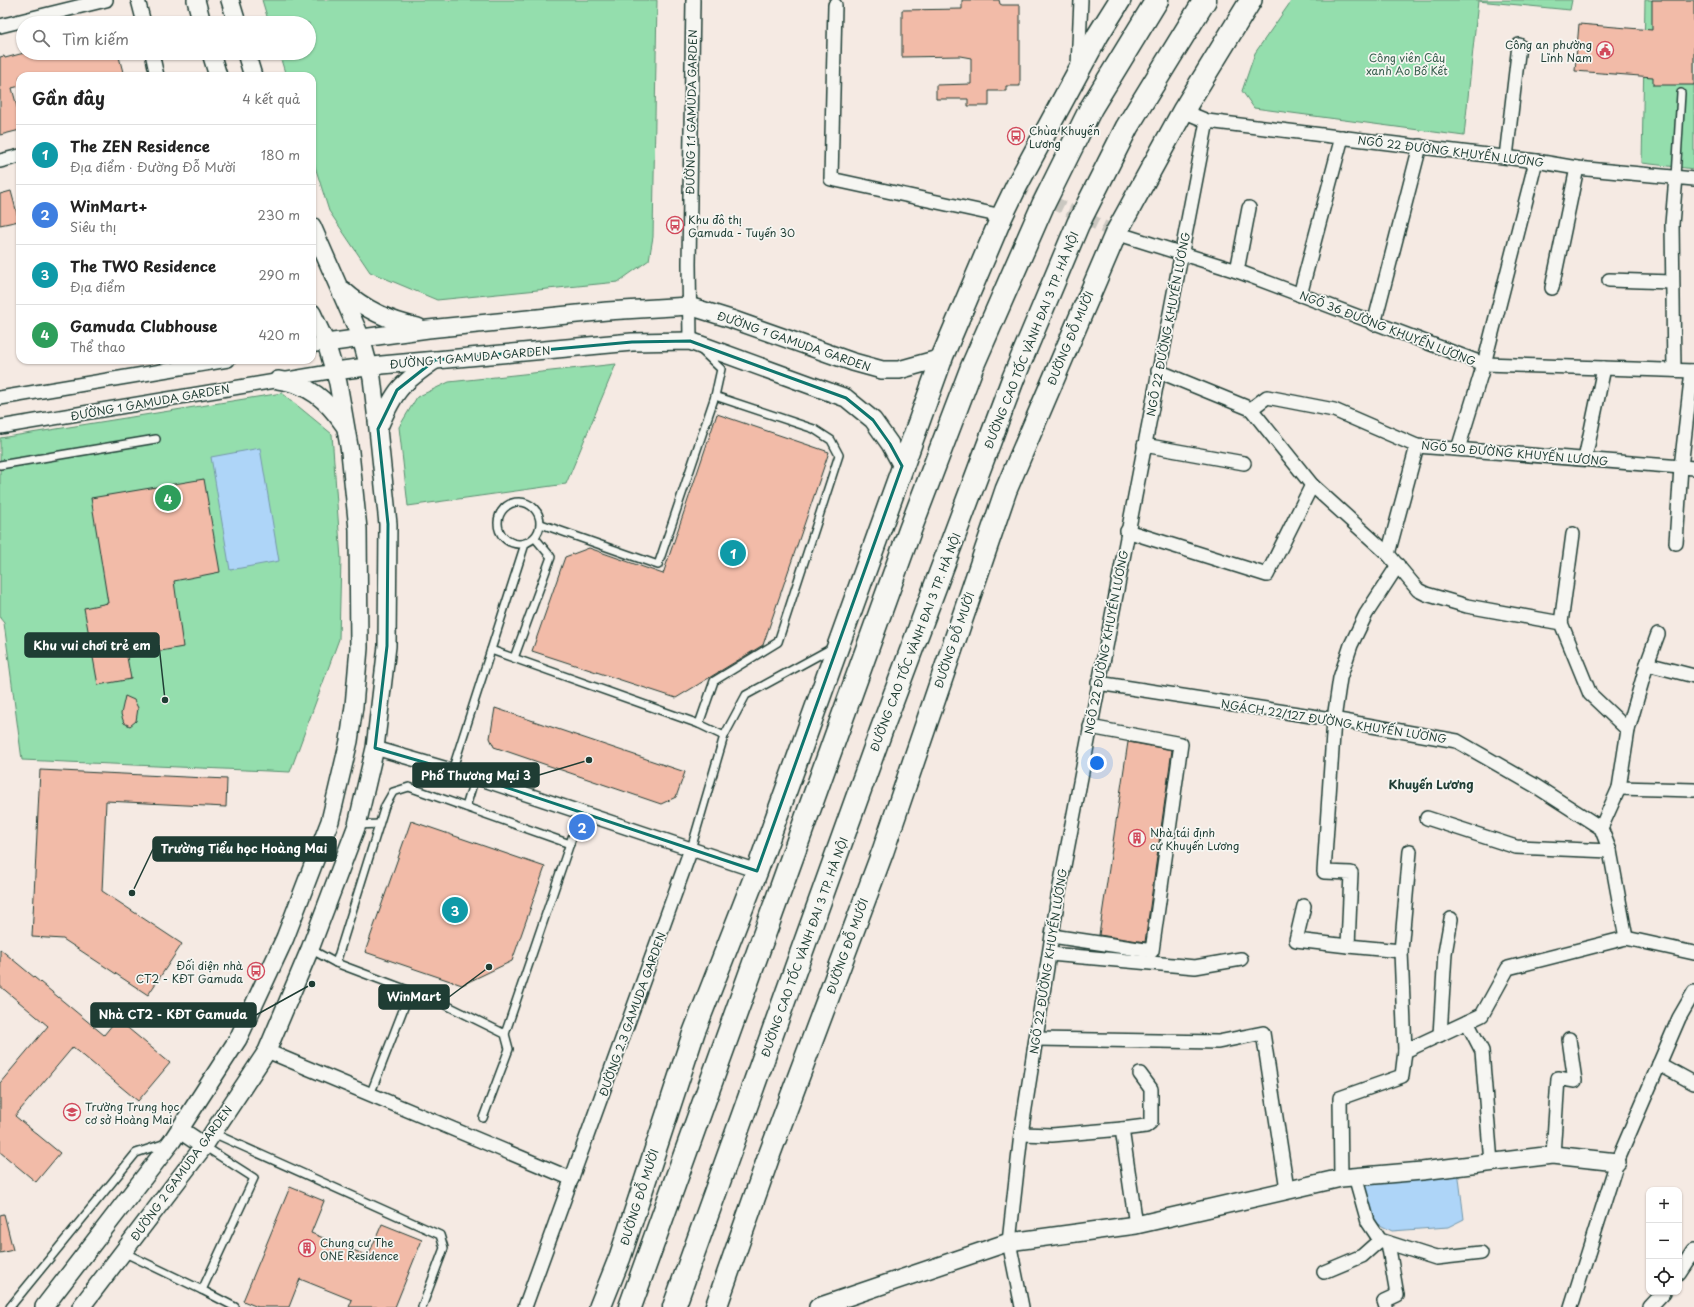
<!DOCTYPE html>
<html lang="vi">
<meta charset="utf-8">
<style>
body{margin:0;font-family:"Playpen Sans",sans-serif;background:#f6f6f6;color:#222}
.controls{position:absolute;right:12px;bottom:12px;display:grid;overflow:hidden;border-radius:8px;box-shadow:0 1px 3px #0004}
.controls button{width:36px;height:36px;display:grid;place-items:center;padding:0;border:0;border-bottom:1px solid #e0e0e0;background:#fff;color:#222;font:20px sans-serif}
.you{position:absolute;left:1097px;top:763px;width:14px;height:14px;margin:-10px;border:3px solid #fff;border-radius:50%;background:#1a73e8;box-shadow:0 0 0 6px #1a73e833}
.badge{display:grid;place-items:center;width:26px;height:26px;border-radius:50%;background:#d93025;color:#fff;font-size:13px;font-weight:700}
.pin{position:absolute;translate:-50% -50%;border:2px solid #fff;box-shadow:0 1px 4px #0006}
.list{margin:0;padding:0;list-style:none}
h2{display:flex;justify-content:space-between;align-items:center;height:52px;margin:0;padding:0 16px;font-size:17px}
h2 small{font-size:13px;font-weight:400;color:#767676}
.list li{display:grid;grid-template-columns:26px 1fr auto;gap:12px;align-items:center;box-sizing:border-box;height:60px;padding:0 16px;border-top:1px solid #e0e0e0}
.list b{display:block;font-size:15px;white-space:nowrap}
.list p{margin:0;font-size:13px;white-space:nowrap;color:#767676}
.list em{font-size:13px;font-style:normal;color:#767676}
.icon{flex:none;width:22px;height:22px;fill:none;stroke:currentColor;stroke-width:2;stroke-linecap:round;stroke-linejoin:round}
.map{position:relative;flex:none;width:1694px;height:1307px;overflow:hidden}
.search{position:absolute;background:#fff;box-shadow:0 1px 3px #0004;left:16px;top:16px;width:300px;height:44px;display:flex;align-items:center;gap:10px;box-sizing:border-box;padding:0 14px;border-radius:22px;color:#767676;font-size:15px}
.panel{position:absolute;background:#fff;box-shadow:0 1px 3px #0004;left:16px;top:72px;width:300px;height:292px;border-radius:12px}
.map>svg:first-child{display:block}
</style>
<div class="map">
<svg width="1694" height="1307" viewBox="0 0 1694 1307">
<rect width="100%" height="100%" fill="#f5eae3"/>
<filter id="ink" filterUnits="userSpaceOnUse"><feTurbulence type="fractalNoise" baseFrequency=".025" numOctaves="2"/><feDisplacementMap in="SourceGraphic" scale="8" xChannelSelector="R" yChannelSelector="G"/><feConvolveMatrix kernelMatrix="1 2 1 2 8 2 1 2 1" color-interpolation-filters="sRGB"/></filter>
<g filter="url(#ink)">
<!-- green -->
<g fill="#94dead" stroke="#5a8e70">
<polygon points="262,0 657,0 653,237 649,260 618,282 437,300 370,272 329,211 312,157 312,76 286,76 279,53 309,53 309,23 269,23"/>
<polygon points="1292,0 1572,0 1570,10 1478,1 1464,136 1254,108 1242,91 1255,53"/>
<polygon points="1645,0 1694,0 1694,169 1642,163"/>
<polygon points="616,364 566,484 408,506 399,427 417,397 449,382"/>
<polygon points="282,393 332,434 341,559 339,639 290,772 22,760 4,623 0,618 0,438"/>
</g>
<!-- water -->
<g fill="#aed5f8" stroke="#7598aa">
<polygon points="260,448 279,561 230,570 211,457"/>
<polygon points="1458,1170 1464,1219 1448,1227 1392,1231 1376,1223 1367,1210 1363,1184"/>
</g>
<!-- building -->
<g fill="#f2bba8" stroke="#1f3d34">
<polygon points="962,0 999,0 1000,4 1002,5 1020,5 1020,86 1006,86 1006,91 989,91 989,106 968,106 968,99 936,99 936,85 971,84 971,58 960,56 902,57 902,10 962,9"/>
<polygon points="1652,0 1694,0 1694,85 1653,85 1653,77 1575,71 1579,24 1652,30"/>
<polygon points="24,53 118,53 124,76 20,76 20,86 12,88 20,118 20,130 0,135 0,57 4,56 5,58"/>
<polygon points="11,191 19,221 0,225 0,194"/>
<polygon points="717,414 829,452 763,645 676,698 532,651 565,557 589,548 663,574"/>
<polygon points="204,479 220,572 174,581 183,647 127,657 131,679 98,685 84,608 108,603 91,498"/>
<polygon points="125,696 134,700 138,708 136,721 130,726 124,723 121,714"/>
<polygon points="495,708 685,772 676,797 661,804 494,747 490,738"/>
<polygon points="1128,742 1172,750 1145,942 1099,935"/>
<polygon points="40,770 227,779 226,807 106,801 102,891 182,944 148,995 63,939 32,937"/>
<polygon points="411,821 545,867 512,961 462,985 365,952"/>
<polygon points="0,949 104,1035 117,1019 170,1063 138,1101 73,1047 15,1116 60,1153 36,1182 0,1152 0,1083 48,1026 0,986"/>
<polygon points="290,1187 324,1201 311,1233 368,1256 382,1224 422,1240 395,1307 349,1307 352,1300 300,1279 289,1307 258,1307 243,1301"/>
<polygon points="4,1214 13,1250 0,1253 0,1215"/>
</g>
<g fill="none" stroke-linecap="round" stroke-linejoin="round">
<!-- minor-tunnel -->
<polyline stroke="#cac7c0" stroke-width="13" stroke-dasharray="13 6" stroke-linecap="butt" points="1017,185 1116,233"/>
<!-- service casing -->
<g stroke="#1f3d34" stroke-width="10">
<g id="service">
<polyline points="1676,177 1681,93"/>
<polyline points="0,465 156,439"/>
<circle cx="519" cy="523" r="21"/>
<polyline points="541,524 658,565 715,396 721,369 701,350"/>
<polyline points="491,650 699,724 714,681 778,642 839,455 831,440 814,429 715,396"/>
<polyline points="514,658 551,557 535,538"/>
<polyline points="724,736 746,695 832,648"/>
<polyline points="452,771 525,544"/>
<polyline points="466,807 475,777"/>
<polyline points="358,825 379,824"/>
<polyline points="691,849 724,736 699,724"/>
<polyline points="310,949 336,963 442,1003 505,1034 509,1049 483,1118"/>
<polyline points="336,963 385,806 393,792 409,787 570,844"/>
<polyline points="505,1034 581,811"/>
<polyline points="370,1095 410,992"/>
<polyline points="213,1133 440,1235 444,1248 422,1307"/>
<polyline points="123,1252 202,1290 254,1178 204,1146"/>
<polyline points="202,1290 235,1307"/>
<polyline points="10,1307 136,1153 166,1143"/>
</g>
</g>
<!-- minor casing -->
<g stroke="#1f3d34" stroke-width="16">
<g id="minor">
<polyline points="138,0 144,23"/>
<polyline points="835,5 831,179 1002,216"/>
<polyline points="0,26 106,0"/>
<polyline points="152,53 157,76"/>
<polyline points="1078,66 1081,0"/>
<polyline points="1183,111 1207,121 1536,161 1577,168 1694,179"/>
<polyline points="1506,157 1519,45"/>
<polyline points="0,161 20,156"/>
<polyline points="1116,233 1237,271 1484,364 1694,371"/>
<polyline points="1237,271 1249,208"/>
<polyline points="1609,280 1672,282"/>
<polyline points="1552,288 1577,168"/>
<polyline points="1300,295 1342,137"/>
<polyline points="1374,324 1420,146"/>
<polyline points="690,341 689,264 693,0"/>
<polyline points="312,346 326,343"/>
<polyline points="1674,370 1672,224 1676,177"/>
<polyline points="1158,371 1251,409 1312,485 1388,554 1418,590 1426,594 1467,606 1561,623 1590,694 1628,730"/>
<polyline points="0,398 228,360"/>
<polyline points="1251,409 1267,397 1334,410 1417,446 1694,468"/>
<polyline points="0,427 335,371"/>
<polyline points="1144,445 1244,463"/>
<polyline points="1458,449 1484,364 1536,161"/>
<polyline points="1585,459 1604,368"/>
<polyline points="1127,531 1267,575 1312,485"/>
<polyline points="1676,543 1681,467 1692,371"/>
<polyline points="1388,554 1417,446"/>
<polyline points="1398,565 1366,614 1351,645 1340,678 1334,719 1324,872 1351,873 1348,946 1401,951"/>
<polyline points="1561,623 1573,534"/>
<polyline points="1658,634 1647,664 1628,730 1619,788 1694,790"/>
<polyline points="1647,664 1694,676"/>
<polyline points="1098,683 1344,721 1457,741 1534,785 1601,828 1610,851 1626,938"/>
<polyline points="375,748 475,777 757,871"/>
<polyline points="1427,818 1516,847 1610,851"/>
<polyline points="1601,828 1619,788"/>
<polyline points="1304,906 1296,940 1348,946"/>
<polyline points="1052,936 1152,951 1181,744 1090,727"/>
<polyline points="1050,954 1195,967 1241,959"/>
<polyline points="1467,1022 1482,1051 1491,1163"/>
<polyline points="1440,1035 1445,953 1451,919"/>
<polyline points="1036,1039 1218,1042 1263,1033 1287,1189"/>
<polyline points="267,1051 572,1179"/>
<polyline points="1405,1051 1482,1015 1508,968 1626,938 1694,953"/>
<polyline points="1659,1064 1694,1083"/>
<polyline points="1021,1134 1052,1135 1122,1129"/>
<polyline points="1553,1155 1558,1078 1575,1081 1569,1039"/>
<polyline points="1355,1176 1368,1222 1380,1240 1436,1258 1481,1253"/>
<polyline points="1341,1178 1340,1098 1402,1076 1405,1051 1401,951 1410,851"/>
<polyline points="1136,1225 1122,1129 1146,1126 1151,1122 1151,1089 1140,1074"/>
<polyline points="1324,1272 1362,1256 1380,1240"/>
<polyline points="1679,1273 1694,1250"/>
<polyline points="525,1307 691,849"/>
<polyline points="1022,1307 1009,1242 1021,1134 1058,897 1207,121"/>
<polyline points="1386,1307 1384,1301 1397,1295 1388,1243"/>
<polyline points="1571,1307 1617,1162 1679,1018 1694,992"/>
<polyline points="1650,1307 1664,1292"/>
</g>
</g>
<!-- tertiary casing -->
<g stroke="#1f3d34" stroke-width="20">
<g id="tertiary">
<polyline points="196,0 202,23"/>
<polyline points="230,0 237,23"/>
<polyline points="211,53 218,76"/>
<polyline points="246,53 253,76"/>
<path d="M 343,290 C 365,310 389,321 418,327"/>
<polyline points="326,343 428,329 607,311 689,306 731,319 853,362 882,370 899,370 942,358"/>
<polyline points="335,371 382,365 632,342 690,341 846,398 873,420 890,444 902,466"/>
<path d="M 278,380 C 309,384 327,400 344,425"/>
<path d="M 379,427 C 395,389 402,383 435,360"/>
<polyline points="180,1130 204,1146"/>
<polyline points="44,1307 172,1141 238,1039 285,938 330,821 349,741 354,706 359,648 358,529 350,452 338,383 326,343 312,313"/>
<polyline points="81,1307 204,1146 267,1051 310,949 357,825 375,748 387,646 388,524 378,429 372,378 361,338 312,226"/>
<polyline points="818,1307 1009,1242 1136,1225 1341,1178 1422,1171 1553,1155 1617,1162"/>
</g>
</g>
<!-- primary casing -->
<g stroke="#1f3d34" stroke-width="24">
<g id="primary">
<polyline points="600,1307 620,1257 694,1032 757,871 943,355 1002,216 1017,185 1098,35 1120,0"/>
<polyline points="716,1307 770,1153 883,851 1006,490 1116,233 1183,111 1251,0"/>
</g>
</g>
<!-- motorway casing -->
<g stroke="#1f3d34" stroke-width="25">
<g id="motorway">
<polyline points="630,1307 910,530 972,367 1043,205 1091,108 1157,0"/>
<polyline points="674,1307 881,731 1013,379 1078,224 1127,127 1205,0"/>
</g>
</g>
<!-- service -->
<use href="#service" stroke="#f6f6f2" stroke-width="7"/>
<!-- minor -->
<use href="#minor" stroke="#f6f6f2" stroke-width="13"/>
<!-- tertiary -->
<use href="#tertiary" stroke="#f6f6f2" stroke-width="17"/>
<!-- primary -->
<use href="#primary" stroke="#f6f6f2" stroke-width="21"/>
<!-- motorway -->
<use href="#motorway" stroke="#f6f6f2" stroke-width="22"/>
</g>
</g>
<!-- marked area -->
<path fill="none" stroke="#0f766e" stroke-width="3" stroke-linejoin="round" d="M 690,341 L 846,398 L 873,420 L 890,444 L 902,466 L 757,871 L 475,777 L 375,748 L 387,646 L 388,524 L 378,429 L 397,390 L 435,360 L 632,342 Z"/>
<!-- icons -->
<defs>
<g id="civic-ring" transform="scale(0.9)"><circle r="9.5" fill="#f6f6f2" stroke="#d1495b" stroke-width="1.5"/><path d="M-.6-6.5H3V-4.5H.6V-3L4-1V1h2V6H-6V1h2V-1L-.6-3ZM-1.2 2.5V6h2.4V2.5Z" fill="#d1495b"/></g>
<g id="bus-ring" transform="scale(0.9)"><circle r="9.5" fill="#f6f6f2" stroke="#d1495b" stroke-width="1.5"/><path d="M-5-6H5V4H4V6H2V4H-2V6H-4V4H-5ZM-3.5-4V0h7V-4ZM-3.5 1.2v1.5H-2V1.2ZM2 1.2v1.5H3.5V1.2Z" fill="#d1495b"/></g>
<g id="building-ring" transform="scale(0.9)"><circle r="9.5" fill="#f6f6f2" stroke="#d1495b" stroke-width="1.5"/><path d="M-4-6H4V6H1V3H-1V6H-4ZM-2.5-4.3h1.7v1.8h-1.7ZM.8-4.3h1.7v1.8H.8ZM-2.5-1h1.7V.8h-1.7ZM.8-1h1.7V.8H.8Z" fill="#d1495b"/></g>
<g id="school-ring" transform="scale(0.9)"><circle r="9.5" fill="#f6f6f2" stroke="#d1495b" stroke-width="1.5"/><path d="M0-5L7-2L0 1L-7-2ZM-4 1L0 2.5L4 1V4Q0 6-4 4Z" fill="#d1495b"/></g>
</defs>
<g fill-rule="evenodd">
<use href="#civic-ring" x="1605" y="50"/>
<use href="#bus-ring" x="1016" y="136"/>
<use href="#bus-ring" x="675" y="225"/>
<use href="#building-ring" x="1137" y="838"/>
<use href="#bus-ring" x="256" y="971"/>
<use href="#school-ring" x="72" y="1112"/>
<use href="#building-ring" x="307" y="1248"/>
</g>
<g text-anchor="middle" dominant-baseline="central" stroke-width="3.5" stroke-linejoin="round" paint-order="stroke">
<!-- poi labels -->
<g font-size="11" fill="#1f3d34" stroke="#f6f6f2" text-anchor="start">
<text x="1592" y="44" text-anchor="end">Công an phường<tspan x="1592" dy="13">Lĩnh Nam</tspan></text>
<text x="1029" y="130">Chùa Khuyến<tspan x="1029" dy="13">Lương</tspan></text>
<text x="688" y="219">Khu đô thị<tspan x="688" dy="13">Gamuda - Tuyến 30</tspan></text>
<text x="1150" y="832">Nhà tái định<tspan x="1150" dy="13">cư Khuyến Lương</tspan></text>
<text x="243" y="965" text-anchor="end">Đối diện nhà<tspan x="243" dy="13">CT2 - KĐT Gamuda</tspan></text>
<text x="85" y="1106">Trường Trung học<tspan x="85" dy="13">cơ sở Hoàng Mai</tspan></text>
<text x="320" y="1242">Chung cư The<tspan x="320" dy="13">ONE Residence</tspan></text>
</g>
<!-- park labels -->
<g font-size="11" fill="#365d4c" stroke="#f6f6f2">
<text x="1407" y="57">Công viên Cây<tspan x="1407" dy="13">xanh Ao Bồ Kết</tspan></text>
</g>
<!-- street labels -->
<g font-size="11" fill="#1f3d34" stroke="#f6f6f2">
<text transform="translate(691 112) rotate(-89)">ĐƯỜNG 1.1 GAMUDA GARDEN</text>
<text transform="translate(1451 151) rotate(7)">NGÕ 22 ĐƯỜNG KHUYẾN LƯƠNG</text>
<text transform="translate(1168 324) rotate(-79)">NGÕ 22 ĐƯỜNG KHUYẾN LƯƠNG</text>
<text transform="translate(1388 328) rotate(21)">NGÕ 36 ĐƯỜNG KHUYẾN LƯƠNG</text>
<text transform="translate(1070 338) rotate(-67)">ĐƯỜNG ĐỖ MƯỜI</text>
<text transform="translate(1031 340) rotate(-68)">ĐƯỜNG CAO TỐC VÀNH ĐAI 3 TP. HÀ NỘI</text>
<text transform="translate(794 341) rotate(19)">ĐƯỜNG 1 GAMUDA GARDEN</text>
<text transform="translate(470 357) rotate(-5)">ĐƯỜNG 1 GAMUDA GARDEN</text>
<text transform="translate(150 402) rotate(-10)">ĐƯỜNG 1 GAMUDA GARDEN</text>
<text transform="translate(1515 453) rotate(5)">NGÕ 50 ĐƯỜNG KHUYẾN LƯƠNG</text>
<text transform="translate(954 640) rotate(-71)">ĐƯỜNG ĐỖ MƯỜI</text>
<text transform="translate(915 642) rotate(-69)">ĐƯỜNG CAO TỐC VÀNH ĐAI 3 TP. HÀ NỘI</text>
<text transform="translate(1106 642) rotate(-79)">NGÕ 22 ĐƯỜNG KHUYẾN LƯƠNG</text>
<text transform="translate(1334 721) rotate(9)">NGÁCH 22/127 ĐƯỜNG KHUYẾN LƯƠNG</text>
<text transform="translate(847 946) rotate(-70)">ĐƯỜNG ĐỖ MƯỜI</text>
<text transform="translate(804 947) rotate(-70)">ĐƯỜNG CAO TỐC VÀNH ĐAI 3 TP. HÀ NỘI</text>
<text transform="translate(1048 961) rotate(-81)">NGÕ 22 ĐƯỜNG KHUYẾN LƯƠNG</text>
<text transform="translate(632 1014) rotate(-70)">ĐƯỜNG 2.3 GAMUDA GARDEN</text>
<text transform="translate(181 1173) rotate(-54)">ĐƯỜNG 2 GAMUDA GARDEN</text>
<text transform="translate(639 1197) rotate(-72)">ĐƯỜNG ĐỖ MƯỜI</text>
</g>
<!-- neighbourhood labels -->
<g font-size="12" font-weight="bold" fill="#1f3d34" stroke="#f6f6f2">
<text x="1431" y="784">Khuyến Lương</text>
</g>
</g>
<!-- callouts -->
<path fill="none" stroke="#1f3d34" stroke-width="1.5" d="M165 700L159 645M589 760L539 775M132 893L153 849M489 967L449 997M312 984L256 1015"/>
<g fill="#1f3d34" stroke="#f6f6f2" stroke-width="1.5">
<circle cx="165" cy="700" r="4"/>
<circle cx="589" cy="760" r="4"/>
<circle cx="132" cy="893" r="4"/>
<circle cx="489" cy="967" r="4"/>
<circle cx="312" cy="984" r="4"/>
</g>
<g fill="#1f3d34" stroke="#1f3d34" stroke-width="1.5">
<rect x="25" y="633" width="134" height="24" rx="4"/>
<rect x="413" y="763" width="126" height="24" rx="4"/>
<rect x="153" y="837" width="183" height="24" rx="4"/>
<rect x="379" y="985" width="70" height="24" rx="4"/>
<rect x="91" y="1003" width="165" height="24" rx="4"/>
</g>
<g font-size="12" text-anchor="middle" font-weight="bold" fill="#fff">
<text x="92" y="650">Khu vui chơi trẻ em</text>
<text x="476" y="780">Phố Thương Mại 3</text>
<text x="244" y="853">Trường Tiểu học Hoàng Mai</text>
<text x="414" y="1001">WinMart</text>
<text x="173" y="1019">Nhà CT2 - KĐT Gamuda</text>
</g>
</svg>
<div class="controls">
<button>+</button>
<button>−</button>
<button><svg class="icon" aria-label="locate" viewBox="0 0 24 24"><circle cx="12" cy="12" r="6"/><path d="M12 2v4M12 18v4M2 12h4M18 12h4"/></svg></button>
</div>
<div class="you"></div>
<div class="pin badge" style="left:733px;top:553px;background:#0f9aa8">1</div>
<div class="pin badge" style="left:582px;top:827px;background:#3f7fe0">2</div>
<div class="pin badge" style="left:455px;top:910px;background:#0f9aa8">3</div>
<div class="pin badge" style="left:168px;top:498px;background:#2e9e5b">4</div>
<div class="search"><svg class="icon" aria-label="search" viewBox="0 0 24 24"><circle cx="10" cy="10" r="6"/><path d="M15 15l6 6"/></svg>Tìm kiếm</div>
<section class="panel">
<h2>Gần đây<small>4 kết quả</small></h2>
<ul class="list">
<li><span class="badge" style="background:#0f9aa8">1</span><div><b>The ZEN Residence</b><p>Địa điểm · Đường Đỗ Mười</p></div><em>180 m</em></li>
<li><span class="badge" style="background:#3f7fe0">2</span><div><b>WinMart+</b><p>Siêu thị</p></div><em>230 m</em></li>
<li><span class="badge" style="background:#0f9aa8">3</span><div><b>The TWO Residence</b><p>Địa điểm</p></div><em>290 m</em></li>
<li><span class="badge" style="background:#2e9e5b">4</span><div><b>Gamuda Clubhouse</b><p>Thể thao</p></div><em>420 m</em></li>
</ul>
</section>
</div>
